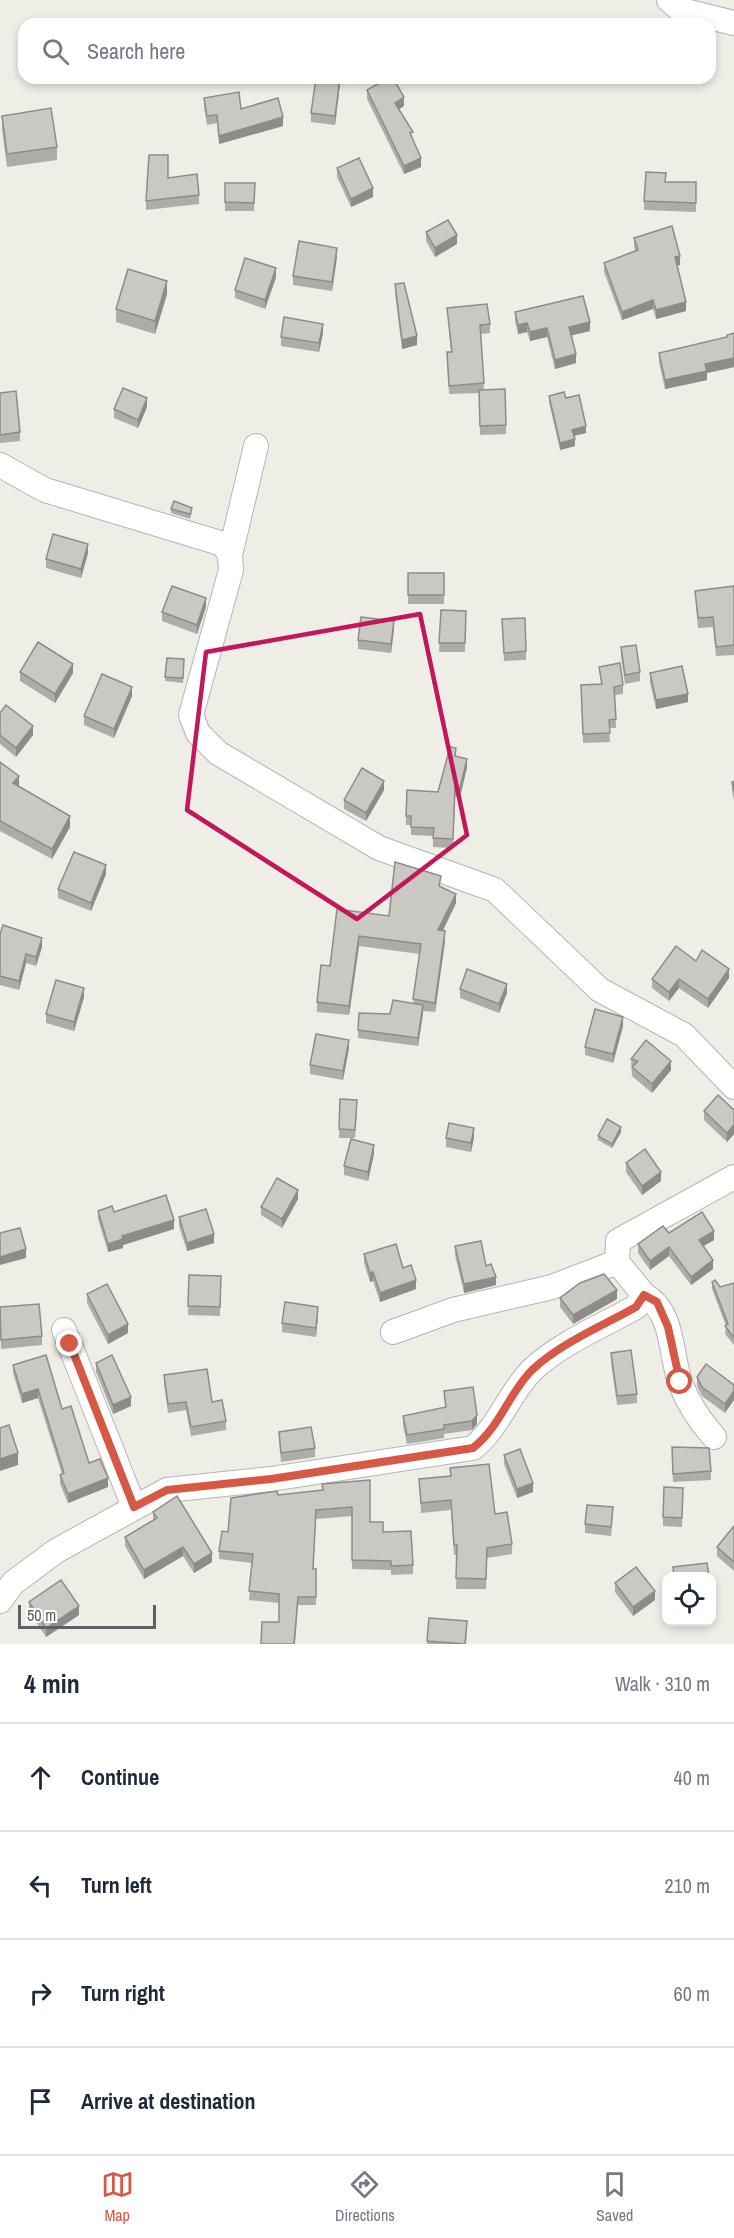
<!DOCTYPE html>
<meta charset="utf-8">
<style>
body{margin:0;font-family:"Archivo Narrow",sans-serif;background:#f2f2f3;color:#1f2937}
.controls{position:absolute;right:18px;bottom:18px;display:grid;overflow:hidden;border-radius:12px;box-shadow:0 3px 9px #0003}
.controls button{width:54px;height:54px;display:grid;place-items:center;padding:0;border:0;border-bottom:2px solid #e0e1e3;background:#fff;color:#1f2937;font:30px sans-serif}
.scale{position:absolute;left:18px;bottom:15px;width:138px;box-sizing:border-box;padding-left:6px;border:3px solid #5e6065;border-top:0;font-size:16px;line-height:21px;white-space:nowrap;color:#5e6065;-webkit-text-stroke:4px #fff;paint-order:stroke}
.stop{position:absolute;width:18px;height:18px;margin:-14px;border:4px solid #d65945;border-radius:50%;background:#fff}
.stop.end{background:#d65945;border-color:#fff;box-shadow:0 2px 6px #0008}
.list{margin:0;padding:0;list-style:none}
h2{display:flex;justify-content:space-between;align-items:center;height:78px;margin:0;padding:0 24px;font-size:26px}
h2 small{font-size:20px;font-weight:400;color:#747a83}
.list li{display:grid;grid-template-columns:39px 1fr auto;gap:18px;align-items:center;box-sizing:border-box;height:108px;padding:0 24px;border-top:2px solid #e0e1e3}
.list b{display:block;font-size:22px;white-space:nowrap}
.list em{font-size:20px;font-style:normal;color:#747a83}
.icon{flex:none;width:33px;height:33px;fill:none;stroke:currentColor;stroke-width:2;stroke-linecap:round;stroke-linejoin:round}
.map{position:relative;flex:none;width:734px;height:1644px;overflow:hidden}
.search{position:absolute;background:#fff;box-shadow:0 3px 9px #0003;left:18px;right:18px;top:18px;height:66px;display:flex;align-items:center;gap:15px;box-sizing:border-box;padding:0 21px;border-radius:18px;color:#747a83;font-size:22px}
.sheet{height:510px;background:#fff}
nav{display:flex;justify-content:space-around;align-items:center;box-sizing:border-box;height:84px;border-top:2px solid #e0e1e3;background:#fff;font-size:16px;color:#747a83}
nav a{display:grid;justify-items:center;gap:3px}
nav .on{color:#d65945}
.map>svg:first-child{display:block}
</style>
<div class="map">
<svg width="734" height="1644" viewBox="0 0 734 1644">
<rect width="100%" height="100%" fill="#eeede6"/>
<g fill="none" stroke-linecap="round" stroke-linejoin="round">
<!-- minor casing -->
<g stroke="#b3b5b9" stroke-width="26">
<g id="minor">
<polyline points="669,0 681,10 734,23"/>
<polyline points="0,465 45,490 223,544 230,555 231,570 191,715 198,733 218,753 379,848 495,890 600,990 684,1035 734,1087"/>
<polyline points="230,555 256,446"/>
<path d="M 644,1295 C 674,1312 670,1352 680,1382 C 688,1404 699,1420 714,1437"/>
<polyline points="64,1330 134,1507"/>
<polyline points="393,1332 453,1310 552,1287 617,1262"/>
<path d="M 0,1601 L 13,1583 L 56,1551 L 167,1490 L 271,1479 L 473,1448 C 499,1427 509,1393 532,1370 C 561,1343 602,1326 636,1307 L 644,1295 L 617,1262 L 618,1241 L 734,1177"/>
</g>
</g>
<!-- minor -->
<use href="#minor" stroke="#fff" stroke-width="24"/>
</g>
<!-- wall -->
<g fill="#aeaca8">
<polygon points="340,84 335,125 311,122 311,113"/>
<polygon points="367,90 404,106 399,109 413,139 421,167 404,174 367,99"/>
<polygon points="204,98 283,126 219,144 217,123 207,125 204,107"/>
<polygon points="2,116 57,147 57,160 7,167 2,129"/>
<polygon points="337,168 373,197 351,207 337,177"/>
<polygon points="168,178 199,195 199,204 146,210 146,201"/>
<polygon points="696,182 696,212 644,210 644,201"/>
<polygon points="225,183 255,183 254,211 225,211"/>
<polygon points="426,232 457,244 435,257 426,241"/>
<polygon points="634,238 680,265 677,266 686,311 656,319 653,309 622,320 604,272 604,263 635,251 634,246"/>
<polygon points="337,257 332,291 293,285 293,276"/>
<polygon points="276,277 265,309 235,298 235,290"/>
<polygon points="395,284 417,345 402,349 395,293"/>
<polygon points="167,294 155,334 116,322 116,309"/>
<polygon points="447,308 490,324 490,333 481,334 484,390 506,425 506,434 480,435 479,393 449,394 447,352 451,352"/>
<polygon points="515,312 590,331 572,335 576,363 555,369 547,337 530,341 527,332 518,334 515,321"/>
<polygon points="323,333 319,352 281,346 281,337"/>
<polygon points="734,333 734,367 707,373 707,380 665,389 659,362 659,353 727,337 727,335"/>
<polygon points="0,393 20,432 20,441 0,443"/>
<polygon points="549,396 566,398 586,433 574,436 575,446 560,450 549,402"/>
<polygon points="147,407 138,428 114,418 114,409"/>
<polygon points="171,509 192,512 190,519 171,513"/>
<polygon points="88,553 81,578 46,568 46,559"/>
<rect x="408" y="573" width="36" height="31"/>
<polygon points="734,586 734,655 716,656 713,627 698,628 695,591"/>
<polygon points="206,607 197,634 162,621 162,612"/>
<polygon points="441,610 466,611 465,652 439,652"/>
<polygon points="502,619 526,651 526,660 504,661"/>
<polygon points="394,629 391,653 358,649 358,640"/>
<polygon points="621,647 640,672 640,681 625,684 621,656"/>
<polygon points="167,658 184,659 183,683 165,681"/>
<polygon points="599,667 623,685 623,694 615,695 616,728 609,728 610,742 583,743 581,685 601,684"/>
<polygon points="20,672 73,673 55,703 20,681"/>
<polygon points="650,673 688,702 656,709 650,682"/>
<polygon points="132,696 114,738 84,725 84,716"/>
<polygon points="0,713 33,735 16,757 0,744"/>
<polygon points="455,756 467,767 460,797 455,796 453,848 433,847 433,836 411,835 411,825 406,825 406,816 438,792"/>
<polygon points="0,762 19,786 70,827 52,859 0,831"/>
<polygon points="734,781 734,800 732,791 732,782"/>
<polygon points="384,790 366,821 344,809 344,800"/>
<polygon points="106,874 91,911 58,898 58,889"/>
<polygon points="441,886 456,903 443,931 445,941 435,1012 423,1011 418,1046 358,1038 358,1030 413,1004 420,954 359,946 349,1015 317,1012 317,1002 330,966 337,909 389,916"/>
<polygon points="0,934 42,947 36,966 26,963 19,990 0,985"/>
<polygon points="696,961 729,978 708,1008 679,988 669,1001 652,988 652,979"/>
<polygon points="460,989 507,993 499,1013 460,998"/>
<polygon points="84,997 74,1031 46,1023 46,1014"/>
<polygon points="623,1026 613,1063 585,1055 585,1047"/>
<polygon points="349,1048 343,1080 310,1074 310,1065"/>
<polygon points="631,1059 671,1070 652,1093 632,1076"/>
<polygon points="340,1099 357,1109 355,1138 339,1138"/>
<polygon points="734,1110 734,1134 727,1142 704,1120 704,1111"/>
<polygon points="621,1132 612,1148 598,1140 598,1136"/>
<polygon points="474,1137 471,1152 446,1147 446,1138"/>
<polygon points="374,1154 368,1181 344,1175 344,1166"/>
<polygon points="626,1163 661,1181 642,1195 626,1172"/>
<polygon points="298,1199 282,1228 261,1215 261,1207"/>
<polygon points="98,1211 114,1212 174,1229 123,1245 123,1248 108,1252 98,1219"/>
<polygon points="179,1217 214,1243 187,1251 179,1226"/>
<polygon points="669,1233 714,1240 703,1246 713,1269 691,1285 669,1256 650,1270 638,1253 638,1244"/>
<polygon points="455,1246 486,1266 496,1285 464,1293 455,1255"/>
<polygon points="364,1254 403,1268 416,1289 380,1302 373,1281 370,1282 364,1263"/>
<polygon points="189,1275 221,1276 220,1316 188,1315"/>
<polygon points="712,1282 720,1287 734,1283 734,1345 725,1334 726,1326 712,1289"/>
<polygon points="87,1294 128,1333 108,1344 87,1303"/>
<polygon points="560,1298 617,1299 573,1324 560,1307"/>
<polygon points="0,1307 42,1336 42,1345 1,1349"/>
<polygon points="318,1315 316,1337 282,1332 282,1323"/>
<polygon points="611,1353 637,1394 637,1403 617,1405 611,1362"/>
<polygon points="96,1363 131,1406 113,1414 96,1372"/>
<polygon points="13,1365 62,1409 89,1463 108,1487 68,1503 60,1484 60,1475 62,1474 38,1398 22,1403 13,1373"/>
<polygon points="164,1375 212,1402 226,1421 226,1430 191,1436 186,1410 168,1413 164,1384"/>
<polygon points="697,1377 734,1385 725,1413 702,1396 697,1386"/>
<polygon points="444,1391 477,1424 472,1430 444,1434 444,1438 407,1444 403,1425 403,1416 445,1408"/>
<polygon points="279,1432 315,1448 315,1457 281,1462 279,1441"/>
<polygon points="672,1447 711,1471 711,1480 673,1482"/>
<polygon points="504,1455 533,1492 517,1498 504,1464"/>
<polygon points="450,1468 495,1514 512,1544 512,1554 487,1558 486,1589 456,1589 457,1555 454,1555 451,1510 421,1513 419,1479 450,1476"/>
<polygon points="322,1484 383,1532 413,1565 413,1574 391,1575 391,1570 352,1569 352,1516 316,1519 313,1569 316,1569 316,1605 298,1605 295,1644 261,1644 279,1622 279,1603 249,1600 252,1563 219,1559 219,1551 228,1532 278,1495 322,1490"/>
<polygon points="683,1488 682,1527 663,1526 663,1517"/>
<polygon points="153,1512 212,1562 194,1573 183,1556 144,1579 125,1546 125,1537 153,1521"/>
<polygon points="613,1516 611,1536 585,1533 585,1524"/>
<polygon points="734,1526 734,1571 717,1556 717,1547"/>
<polygon points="615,1583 655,1600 633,1616 615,1592"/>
<polygon points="29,1602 79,1615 46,1637 29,1611"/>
<polygon points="429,1618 467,1630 466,1644 427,1644"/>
</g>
<!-- shaded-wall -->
<g fill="#8d8c88">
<polygon points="340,78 340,84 335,125 335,116"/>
<polygon points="404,97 404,106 395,112 395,103"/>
<polygon points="283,117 283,126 219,144 219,136"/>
<polygon points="421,158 421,167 404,174 404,166"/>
<polygon points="373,188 373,197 351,207 351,199"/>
<polygon points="457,235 457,244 435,257 435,248"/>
<polygon points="337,248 337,257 332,291 332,282"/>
<polygon points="680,256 680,265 675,266 675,257"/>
<polygon points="276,268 276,277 265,309 265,300"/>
<polygon points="167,281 167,294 155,334 155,321"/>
<polygon points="653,300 653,309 622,320 622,312"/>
<polygon points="686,302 686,311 656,319 656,310"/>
<polygon points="590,322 590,331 569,336 569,327"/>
<polygon points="527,323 527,332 518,334 518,325"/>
<polygon points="323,324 323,333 319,352 319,343"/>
<polygon points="547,328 547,337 530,341 530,332"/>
<polygon points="417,336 417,345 402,349 402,340"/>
<polygon points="576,354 576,363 555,369 555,360"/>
<polygon points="734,358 734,367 707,373 707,380 665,389 665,380 705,364"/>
<polygon points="147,398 147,407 138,428 138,420"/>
<polygon points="586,426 586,433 572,436 572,430"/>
<polygon points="575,439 575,446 560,450 560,443"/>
<polygon points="88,544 88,553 81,578 81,569"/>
<polygon points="206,598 206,607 197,634 197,625"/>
<polygon points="394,621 394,629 391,653 391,644"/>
<polygon points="73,664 73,673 55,703 55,694"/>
<polygon points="132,687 132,696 114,738 114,729"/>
<polygon points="688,694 688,702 656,709 656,700"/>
<polygon points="33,726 33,735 16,757 16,748"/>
<polygon points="467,759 467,767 460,797 460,788"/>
<polygon points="19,776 19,787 13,783"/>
<polygon points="384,781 384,790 366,821 366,813"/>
<polygon points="70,816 70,827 52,859 52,849"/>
<polygon points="106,865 106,874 91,911 91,903"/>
<polygon points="456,894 456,903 438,940 438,930"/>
<polygon points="445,931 445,941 435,1012 435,1003"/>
<polygon points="359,936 359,946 349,1015 349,1006"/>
<polygon points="42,938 42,947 36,966 36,957"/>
<polygon points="26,954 26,963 19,990 19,981"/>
<polygon points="729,969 729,978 708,1008 708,999"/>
<polygon points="679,979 679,988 669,1001 669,992"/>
<polygon points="507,984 507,993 499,1013 499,1004"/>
<polygon points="84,988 84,997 74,1031 74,1022"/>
<polygon points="423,1005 423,1014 418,1046 418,1038"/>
<polygon points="623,1017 623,1026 613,1063 613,1054"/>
<polygon points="349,1040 349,1048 343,1080 343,1071"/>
<polygon points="671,1061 671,1070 652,1093 652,1084"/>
<polygon points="734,1125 734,1134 727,1142 727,1133"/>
<polygon points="621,1127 621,1132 612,1148 612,1144"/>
<polygon points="474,1128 474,1137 471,1152 471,1143"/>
<polygon points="374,1145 374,1154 368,1181 368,1172"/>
<polygon points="661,1172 661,1181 642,1195 642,1186"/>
<polygon points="298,1190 298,1199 282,1228 282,1219"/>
<polygon points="174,1220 174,1229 123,1245 123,1248 108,1252 108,1244 122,1236"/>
<polygon points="714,1231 714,1240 699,1249 699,1240"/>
<polygon points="214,1234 214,1243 187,1251 187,1243"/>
<polygon points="669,1247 669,1256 650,1270 650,1261"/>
<polygon points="26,1249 26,1258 0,1265 0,1257"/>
<polygon points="713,1260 713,1269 691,1285 691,1277"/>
<polygon points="373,1272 373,1281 370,1282 370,1273"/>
<polygon points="496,1277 496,1285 464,1293 464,1284"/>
<polygon points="416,1280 416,1289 380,1302 380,1293"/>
<polygon points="617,1290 617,1299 573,1324 573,1315"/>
<polygon points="318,1307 318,1315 316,1337 316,1328"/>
<polygon points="128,1324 128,1333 108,1344 108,1335"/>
<polygon points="38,1389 38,1398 22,1403 22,1394"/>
<polygon points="734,1391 734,1400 725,1413 725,1404"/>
<polygon points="131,1397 131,1406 113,1414 113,1405"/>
<polygon points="477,1415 477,1424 472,1430 472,1421"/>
<polygon points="18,1453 18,1465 0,1471 0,1459"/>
<polygon points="108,1478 108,1487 68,1503 68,1494"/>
<polygon points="533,1483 533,1492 517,1498 517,1489"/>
<polygon points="183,1547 183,1556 144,1579 144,1570"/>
<polygon points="212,1553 212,1562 194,1573 194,1564"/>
<polygon points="655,1591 655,1600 633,1616 633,1607"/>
<polygon points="79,1606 79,1615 46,1637 46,1628"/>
</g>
<!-- building -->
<g fill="#cac8c3" stroke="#8d8c88" stroke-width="1.5">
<polygon points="316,78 340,78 335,116 311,113"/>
<polygon points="388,78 393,78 404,97 395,103 413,132 410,133 421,158 404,166 367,90"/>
<polygon points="239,92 241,109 278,98 283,117 219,136 217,115 207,116 204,98"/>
<polygon points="51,108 57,147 7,154 2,116"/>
<polygon points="149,155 168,155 168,178 197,174 199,195 146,201"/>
<polygon points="359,158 373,188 351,199 337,168"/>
<polygon points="646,172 666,173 665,182 696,182 696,203 644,201"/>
<polygon points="225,183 255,183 254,203 225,202"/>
<polygon points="448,220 457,235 435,248 426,232"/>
<polygon points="672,226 680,256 675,257 686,302 656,310 653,300 622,312 604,263 638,250 634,238"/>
<polygon points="299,241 337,248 332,282 293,276"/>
<polygon points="245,258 276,268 265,300 235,290"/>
<polygon points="128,269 167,281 155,321 116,309"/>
<polygon points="404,283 417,336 402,340 395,284"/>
<polygon points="583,296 590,322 569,327 576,354 555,360 547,328 530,332 527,323 518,325 515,312"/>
<polygon points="487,304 490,324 480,325 484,383 449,386 447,352 452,352 447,308"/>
<polygon points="284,317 323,324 319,343 281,337"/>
<polygon points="734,333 734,358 705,364 707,371 665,380 659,353 727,337 727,335"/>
<polygon points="123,388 147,398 138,420 114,409"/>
<polygon points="505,389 506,425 480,426 479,390"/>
<polygon points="16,391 20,432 0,435 0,393"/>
<polygon points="564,392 566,398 579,395 586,426 572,430 575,439 560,443 549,396"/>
<polygon points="174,501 192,508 190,514 171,509"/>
<polygon points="53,534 88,544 81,569 46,559"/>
<rect x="408" y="573" width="36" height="22"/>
<polygon points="172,586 206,598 197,625 162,612"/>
<polygon points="734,586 734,645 716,647 713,617 698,618 695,591"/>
<polygon points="441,610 466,611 465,643 439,643"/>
<polygon points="361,617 394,621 391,644 358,640"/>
<polygon points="525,618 526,651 504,653 502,619"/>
<polygon points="38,642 73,664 55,694 20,672"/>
<polygon points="636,645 640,672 625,675 621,647"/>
<polygon points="167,658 184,659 183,678 165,677"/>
<polygon points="620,663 623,685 614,687 616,719 609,720 610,733 583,734 581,685 602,684 599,667"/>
<polygon points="682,666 688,694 656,700 650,673"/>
<polygon points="102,674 132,687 114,729 84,716"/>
<polygon points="6,705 33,726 16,748 0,735 0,713"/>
<polygon points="450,747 456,748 455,756 467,759 460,788 455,787 453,839 433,838 434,828 411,827 411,816 406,816 407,790 438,792"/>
<polygon points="0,762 19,776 13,783 70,816 52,849 0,821"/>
<polygon points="362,768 384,781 366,813 344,800"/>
<polygon points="734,781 734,791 732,782"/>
<polygon points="74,852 106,865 91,903 58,889"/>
<polygon points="395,862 441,876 439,886 456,894 438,930 445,931 435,1003 413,999 421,944 359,936 349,1006 317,1002 321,965 330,966 337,909 389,916"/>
<polygon points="3,925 42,938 36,957 26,954 19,981 0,976 0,934"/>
<polygon points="676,946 696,961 702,950 729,969 708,999 679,979 669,992 652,979"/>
<polygon points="467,969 507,984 499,1004 460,989"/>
<polygon points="56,980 84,988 74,1022 46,1014"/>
<polygon points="393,1000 423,1005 418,1038 358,1030 359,1013 390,1014"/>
<polygon points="595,1009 623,1017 613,1054 585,1047"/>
<polygon points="316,1034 349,1040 343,1071 310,1065"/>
<polygon points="646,1040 671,1061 652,1084 632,1067 638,1061 631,1059"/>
<polygon points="718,1095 734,1110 734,1125 727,1133 704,1111"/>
<polygon points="340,1099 357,1100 355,1130 339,1129"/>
<polygon points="607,1119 621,1127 612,1144 598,1136"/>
<polygon points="449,1123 474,1128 471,1143 446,1138"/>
<polygon points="351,1139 374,1145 368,1172 344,1166"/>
<polygon points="645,1149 661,1172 642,1186 626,1163"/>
<polygon points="277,1178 298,1190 282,1219 261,1207"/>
<polygon points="166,1195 174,1220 122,1236 123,1239 108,1244 98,1211 112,1206 114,1212"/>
<polygon points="206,1209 214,1234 187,1243 179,1217"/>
<polygon points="702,1212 714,1231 699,1240 713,1260 691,1277 669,1247 650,1261 638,1244 663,1226 669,1233"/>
<polygon points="20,1228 26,1249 0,1257 0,1233"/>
<polygon points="481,1241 486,1266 491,1264 496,1277 464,1284 455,1246"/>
<polygon points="396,1244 403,1268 411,1265 416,1280 380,1293 373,1272 370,1273 364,1254"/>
<polygon points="604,1274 617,1290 573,1315 560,1298 580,1283"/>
<polygon points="189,1275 221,1276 220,1307 188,1306"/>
<polygon points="715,1280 720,1287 734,1283 734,1338 725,1326 728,1324 712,1282"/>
<polygon points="107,1284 128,1324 108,1335 87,1294"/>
<polygon points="285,1302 318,1307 316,1328 282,1323"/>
<polygon points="39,1304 42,1336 1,1340 0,1307"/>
<polygon points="631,1350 637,1394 617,1396 611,1353"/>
<polygon points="46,1355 62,1409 71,1406 89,1463 100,1459 108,1478 68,1494 60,1475 64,1473 38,1389 22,1394 13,1365"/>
<polygon points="112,1355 131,1397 113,1405 96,1363"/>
<polygon points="706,1364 734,1385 734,1391 725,1404 702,1387 697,1377"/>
<polygon points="207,1369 212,1402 222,1400 226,1421 191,1427 186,1402 168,1404 164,1375"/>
<polygon points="473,1387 477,1415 472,1421 444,1425 444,1429 407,1435 403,1416 446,1407 444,1391"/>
<polygon points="9,1425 18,1453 0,1459 0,1428"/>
<polygon points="311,1427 315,1448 281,1453 279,1432"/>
<polygon points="672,1447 709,1448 711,1471 673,1474"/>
<polygon points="520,1449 533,1483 517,1489 504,1455"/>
<polygon points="489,1464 495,1514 507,1512 512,1544 487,1548 486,1579 456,1578 457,1545 454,1545 451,1500 421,1503 419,1479 451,1476 450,1468"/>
<polygon points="370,1480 370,1522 383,1522 383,1532 411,1531 413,1565 391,1566 391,1561 352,1560 352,1507 316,1510 313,1569 316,1569 316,1597 298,1597 294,1644 261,1644 262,1622 279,1622 279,1594 249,1591 253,1554 219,1551 222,1531 228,1532 231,1498 277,1491 278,1495 323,1490 322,1484"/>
<polygon points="664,1487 683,1488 682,1518 663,1517"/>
<polygon points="177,1496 212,1553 194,1564 183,1547 144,1570 125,1537 157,1518 153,1512"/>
<polygon points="587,1505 613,1507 611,1527 585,1524"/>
<polygon points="734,1526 734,1562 717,1547"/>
<polygon points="707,1563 709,1576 674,1576 673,1567"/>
<polygon points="636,1567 655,1591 633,1607 615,1583"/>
<polygon points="61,1580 79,1606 46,1628 29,1602"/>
<polygon points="429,1618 467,1621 465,1644 427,1641"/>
</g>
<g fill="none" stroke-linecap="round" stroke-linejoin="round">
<!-- route -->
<path stroke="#d65945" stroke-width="8" d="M 70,1344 L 134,1507 L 167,1490 L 271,1479 L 473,1448 C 500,1427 509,1393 532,1370 C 561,1343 602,1326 636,1307 L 644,1295 L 657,1302 L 668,1327 L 680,1382"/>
</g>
<!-- marked area -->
<path fill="none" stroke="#c2185b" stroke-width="4.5" stroke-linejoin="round" d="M 420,614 L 467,835 L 357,919 L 187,810 L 206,652 Z"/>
</svg>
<div class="controls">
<button><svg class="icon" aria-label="locate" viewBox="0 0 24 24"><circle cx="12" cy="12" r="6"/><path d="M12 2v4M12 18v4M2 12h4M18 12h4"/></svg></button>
</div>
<div class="scale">50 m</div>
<div class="stop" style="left:680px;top:1382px"></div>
<div class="stop end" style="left:70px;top:1344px"></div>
<div class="search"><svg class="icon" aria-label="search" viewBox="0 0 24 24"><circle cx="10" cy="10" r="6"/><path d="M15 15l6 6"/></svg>Search here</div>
</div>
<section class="sheet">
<h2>4 min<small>Walk · 310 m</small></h2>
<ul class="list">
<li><svg class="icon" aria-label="ahead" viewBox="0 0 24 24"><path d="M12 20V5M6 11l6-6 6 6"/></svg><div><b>Continue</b></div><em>40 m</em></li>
<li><svg class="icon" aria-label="left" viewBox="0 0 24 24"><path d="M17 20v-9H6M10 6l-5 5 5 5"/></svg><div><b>Turn left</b></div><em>210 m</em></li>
<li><svg class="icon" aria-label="right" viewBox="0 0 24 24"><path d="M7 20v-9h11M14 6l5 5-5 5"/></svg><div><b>Turn right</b></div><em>60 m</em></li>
<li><svg class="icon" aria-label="arrive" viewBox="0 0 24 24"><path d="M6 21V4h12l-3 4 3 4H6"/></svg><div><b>Arrive at destination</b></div></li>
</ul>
</section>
<nav>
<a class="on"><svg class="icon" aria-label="map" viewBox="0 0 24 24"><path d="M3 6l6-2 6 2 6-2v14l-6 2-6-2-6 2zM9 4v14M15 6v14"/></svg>Map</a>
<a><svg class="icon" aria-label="directions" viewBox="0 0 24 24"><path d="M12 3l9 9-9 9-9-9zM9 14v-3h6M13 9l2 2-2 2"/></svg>Directions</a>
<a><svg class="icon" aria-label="saved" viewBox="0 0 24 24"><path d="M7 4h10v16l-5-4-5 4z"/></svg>Saved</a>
</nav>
